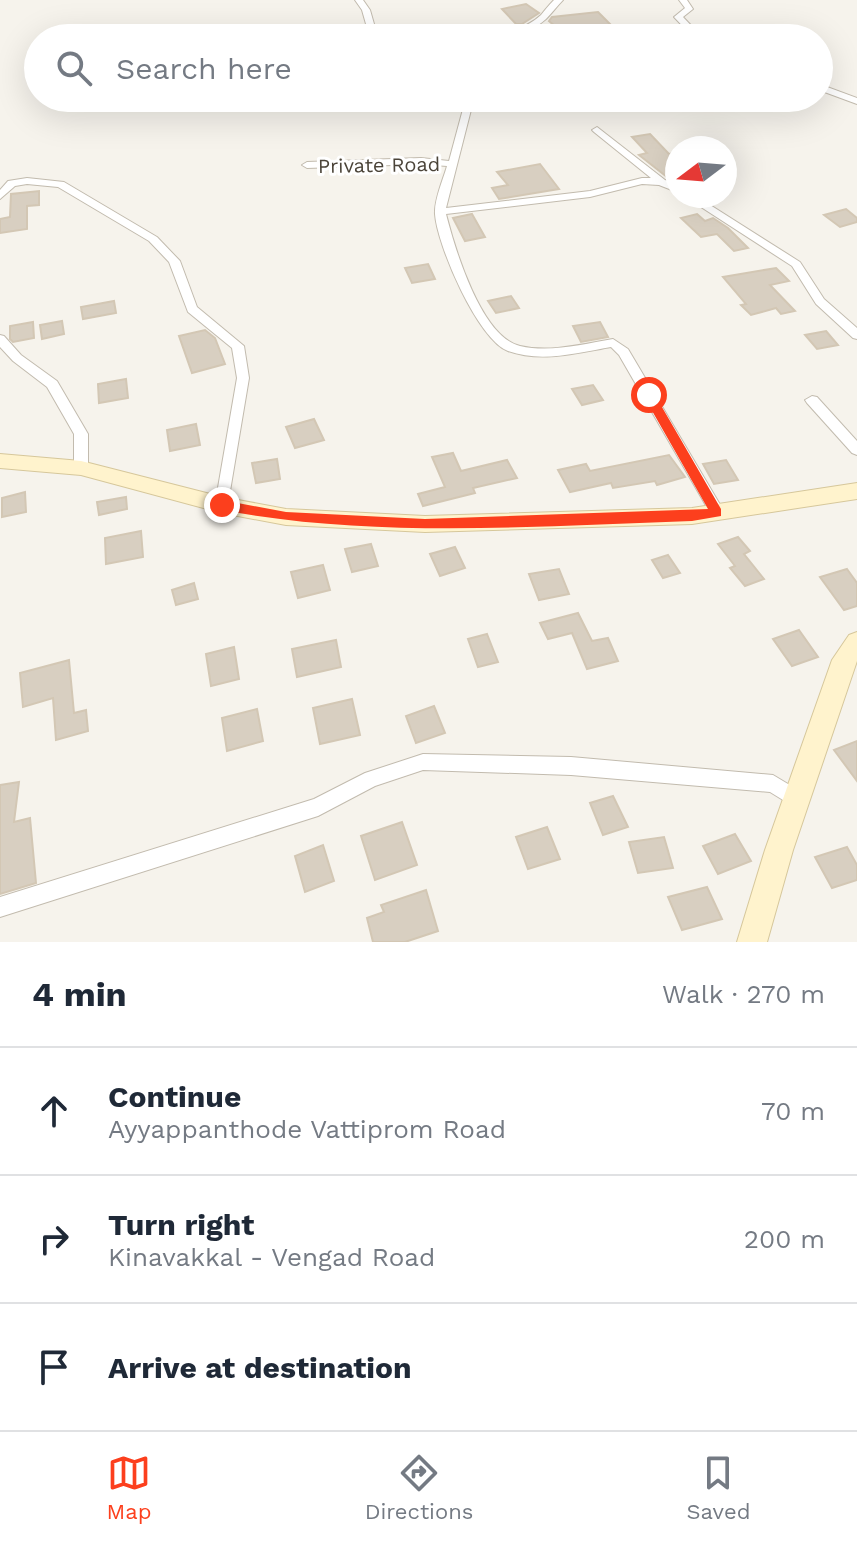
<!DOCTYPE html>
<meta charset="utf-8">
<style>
body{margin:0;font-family:"Work Sans",sans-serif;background:#f6f6f7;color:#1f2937}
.compass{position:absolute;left:665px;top:136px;width:72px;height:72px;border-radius:50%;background:#fff;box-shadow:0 8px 32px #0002;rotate:254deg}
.stop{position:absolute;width:24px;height:24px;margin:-18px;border:6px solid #fc3f1d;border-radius:50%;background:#fff}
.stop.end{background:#fc3f1d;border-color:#fff;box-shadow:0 2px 8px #0008}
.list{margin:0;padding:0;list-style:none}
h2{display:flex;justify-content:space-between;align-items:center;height:104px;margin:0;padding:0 32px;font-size:34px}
h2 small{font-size:26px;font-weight:400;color:#747a83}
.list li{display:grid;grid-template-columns:52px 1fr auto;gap:24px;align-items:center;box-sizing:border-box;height:128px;padding:0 32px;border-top:2px solid #e0e1e3}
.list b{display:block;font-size:30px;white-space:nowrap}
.list p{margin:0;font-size:26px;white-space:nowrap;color:#747a83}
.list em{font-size:26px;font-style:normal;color:#747a83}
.icon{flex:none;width:44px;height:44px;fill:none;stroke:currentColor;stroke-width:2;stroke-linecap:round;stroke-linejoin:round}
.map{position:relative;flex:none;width:857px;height:942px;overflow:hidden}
.search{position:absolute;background:#fff;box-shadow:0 8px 32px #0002;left:24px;right:24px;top:24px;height:88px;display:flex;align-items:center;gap:20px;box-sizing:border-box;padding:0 28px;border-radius:44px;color:#747a83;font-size:30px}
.sheet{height:488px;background:#fff}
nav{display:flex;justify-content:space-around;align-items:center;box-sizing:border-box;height:112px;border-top:2px solid #e0e1e3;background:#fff;font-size:22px;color:#747a83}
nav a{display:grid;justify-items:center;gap:4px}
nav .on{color:#fc3f1d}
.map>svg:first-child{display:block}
</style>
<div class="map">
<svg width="857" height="942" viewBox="0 0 857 942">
<rect width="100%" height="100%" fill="#f6f3ec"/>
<!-- building -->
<g fill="#d8cfc1" stroke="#d3c7b4" stroke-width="2">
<polygon points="526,4 539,13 522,24 516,24 502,9"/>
<polygon points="598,12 617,31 569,38 549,21 552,17"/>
<polygon points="650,134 669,154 677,153 677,177 667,177 639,155 647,153 632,137"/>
<polygon points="540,164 559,189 499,199 492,188 508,185 497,172"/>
<polygon points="39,191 39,205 27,206 27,229 0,233 0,219 10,217 11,194"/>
<polygon points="846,209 857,218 857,222 840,227 824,215"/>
<polygon points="472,214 485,237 465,241 453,218"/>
<polygon points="697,214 705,221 713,218 728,228 748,248 734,251 717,234 701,237 681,218"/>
<polygon points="428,264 435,279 412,283 405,268"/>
<polygon points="776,268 789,281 770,285 795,311 781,314 776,308 751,315 741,305 746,304 723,277"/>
<polygon points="511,296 519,308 496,313 488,301"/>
<polygon points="114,301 116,313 83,319 81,307"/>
<polygon points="62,321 64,334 42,339 40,325"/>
<polygon points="33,322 34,338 13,342 10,339 10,326"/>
<polygon points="600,322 608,337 581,342 573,326"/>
<polygon points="205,330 215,338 225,364 192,373 179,336"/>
<polygon points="826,331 838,345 817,349 805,335"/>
<polygon points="126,379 128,398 99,403 98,384"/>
<polygon points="593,385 603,400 582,405 572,389"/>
<polygon points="314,419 324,440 295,448 286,427"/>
<polygon points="196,424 200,445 170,451 167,430"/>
<polygon points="453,453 461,471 507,460 517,478 473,488 475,493 423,506 418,494 445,487 432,457"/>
<polygon points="669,455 685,477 657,485 655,481 613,488 611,483 570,492 558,470 586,464 590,471"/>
<polygon points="277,459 280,479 256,483 252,463"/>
<polygon points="726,460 738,480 714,484 703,464"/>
<polygon points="25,492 26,512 2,517 2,498"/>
<polygon points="126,497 127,509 99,515 97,502"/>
<polygon points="141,531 143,557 106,564 105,538"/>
<polygon points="738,537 750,551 744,554 764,579 745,586 730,568 735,566 718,544"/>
<polygon points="371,544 378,566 352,572 345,549"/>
<polygon points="455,547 465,568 440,576 430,554"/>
<polygon points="668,555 680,573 663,578 652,560"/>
<polygon points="323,565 330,590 298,598 291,572"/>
<polygon points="559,569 569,594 539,600 529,574"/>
<polygon points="847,569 857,583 857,606 844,610 820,577"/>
<polygon points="194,583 198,599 176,605 172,590"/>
<polygon points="578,613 592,641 608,638 618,661 587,669 572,633 548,639 540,623"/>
<polygon points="799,630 818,657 792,666 773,639"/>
<polygon points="487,634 498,662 478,667 468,639"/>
<polygon points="336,640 341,667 297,677 292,649"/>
<polygon points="234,647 239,679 211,686 206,654"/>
<polygon points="69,660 74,713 86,710 88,731 56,740 53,698 23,707 20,673"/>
<polygon points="352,699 360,735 320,744 313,708"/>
<polygon points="434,706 445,733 416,743 406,716"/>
<polygon points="257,709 263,741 227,751 222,718"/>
<polygon points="857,741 857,781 834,750"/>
<polygon points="19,782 14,822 30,818 36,883 0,894 0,785"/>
<polygon points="613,796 628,827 603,835 590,803"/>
<polygon points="402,822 417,865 375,880 361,836"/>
<polygon points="547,827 560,859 528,869 516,837"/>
<polygon points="735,834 751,861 718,874 703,846"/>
<polygon points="664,837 673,868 638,873 629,842"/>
<polygon points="323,845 334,881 305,892 295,856"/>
<polygon points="847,847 857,865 857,880 832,888 815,857"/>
<polygon points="707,887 722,919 682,930 668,897"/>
<polygon points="426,890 438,931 405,942 373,942 367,918 384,912 381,905"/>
</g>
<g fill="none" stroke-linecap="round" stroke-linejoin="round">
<!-- minor casing -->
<g stroke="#c2bbae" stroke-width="2">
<g id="minor">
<polygon points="355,0 363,0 370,10 378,38 370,38 362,10"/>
<path d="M 554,0 L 563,0 C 557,6 552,13 546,19 C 523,40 489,38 460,38 L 464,36 C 489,35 521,34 541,15 C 545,10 549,5 554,0 Z"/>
<polygon points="679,0 687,0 693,9 683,17 703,38 694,38 674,17 685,8"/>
<polygon points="819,84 857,98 857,104 819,90"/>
<path d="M 466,98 L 474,98 L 446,208 L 590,191 L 642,178 L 651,178 L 594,132 L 592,130 L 597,127 L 665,180 L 677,185 L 677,192 L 659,185 L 642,184 L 590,197 L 446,214 C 455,249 481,337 520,346 C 550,353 583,344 613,339 L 628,349 L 722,508 L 724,512 L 722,516 L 712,516 L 619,355 L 611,347 C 577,353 541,363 508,351 C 478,340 437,245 435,214 C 434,200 443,180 447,166 L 421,164 L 307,168 L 302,165 L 307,162 L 421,158 L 449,161 Z"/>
<polygon points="27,178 64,182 157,237 180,261 197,307 244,346 249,378 227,509 217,509 215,505 237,378 232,348 188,312 169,262 149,241 58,187 27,184 15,186 0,199 0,190 8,181"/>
<polygon points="684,196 696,196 800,262 824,299 857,328 857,339 853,338 816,304 792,266"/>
<polygon points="0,335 4,336 21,355 57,381 88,434 88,468 86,472 81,473 74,468 74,434 47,387 13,361 0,347"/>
<polygon points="812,396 817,397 857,441 857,455 852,453 807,403 805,400"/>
<polygon points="423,754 571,757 773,775 803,793 805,799 803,805 796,808 770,792 571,775 423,770 375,786 318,816 0,917 0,897 314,799 365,773"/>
</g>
</g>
<!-- secondary casing -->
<g stroke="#d6c79b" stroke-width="2">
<g id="secondary">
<polygon points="0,454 81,461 222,497 286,509 425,516 692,508 857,483 857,499 692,524 425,532 286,525 222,513 81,475 0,468"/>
<polygon points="857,632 857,661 793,850 767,942 737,942 765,850 832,660 849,635"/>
</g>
</g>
<!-- minor -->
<use href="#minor" fill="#fff" fill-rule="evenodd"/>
<!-- secondary -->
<use href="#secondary" fill="#fff3cd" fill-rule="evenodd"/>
</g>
<!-- route -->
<path fill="#fc3f1d" d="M 649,391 L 655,395 L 721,509 L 721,516 L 692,521 C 535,526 377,539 222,510 L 215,505 L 222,500 L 286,512 L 425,519 L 708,509 L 643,395 Z"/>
<g text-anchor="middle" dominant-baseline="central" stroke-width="6" stroke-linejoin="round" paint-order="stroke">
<!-- far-street labels -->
<g font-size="20" fill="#4b4439" stroke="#fff">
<text transform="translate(379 165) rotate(-1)">Private Road</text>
</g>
</g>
</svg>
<svg class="compass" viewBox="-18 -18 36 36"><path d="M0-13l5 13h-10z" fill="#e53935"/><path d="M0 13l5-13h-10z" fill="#747a83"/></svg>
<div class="stop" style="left:649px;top:395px"></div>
<div class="stop end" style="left:222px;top:505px"></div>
<div class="search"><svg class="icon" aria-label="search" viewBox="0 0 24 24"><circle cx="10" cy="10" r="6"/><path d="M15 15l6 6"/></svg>Search here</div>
</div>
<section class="sheet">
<h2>4 min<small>Walk · 270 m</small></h2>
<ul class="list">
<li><svg class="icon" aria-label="ahead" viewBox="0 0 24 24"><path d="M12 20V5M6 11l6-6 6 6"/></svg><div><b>Continue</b><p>Ayyappanthode Vattiprom Road</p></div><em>70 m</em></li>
<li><svg class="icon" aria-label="right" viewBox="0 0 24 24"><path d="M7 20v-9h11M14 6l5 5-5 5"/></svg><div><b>Turn right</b><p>Kinavakkal - Vengad Road</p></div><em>200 m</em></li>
<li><svg class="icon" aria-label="arrive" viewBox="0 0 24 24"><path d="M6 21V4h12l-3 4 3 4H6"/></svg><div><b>Arrive at destination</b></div></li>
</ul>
</section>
<nav>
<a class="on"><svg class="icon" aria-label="map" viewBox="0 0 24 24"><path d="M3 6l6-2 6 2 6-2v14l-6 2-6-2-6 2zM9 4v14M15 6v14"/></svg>Map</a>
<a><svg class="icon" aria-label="directions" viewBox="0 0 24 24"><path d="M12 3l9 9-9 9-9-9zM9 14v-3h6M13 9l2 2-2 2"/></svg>Directions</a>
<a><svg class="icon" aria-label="saved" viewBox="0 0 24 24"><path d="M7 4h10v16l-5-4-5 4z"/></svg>Saved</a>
</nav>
